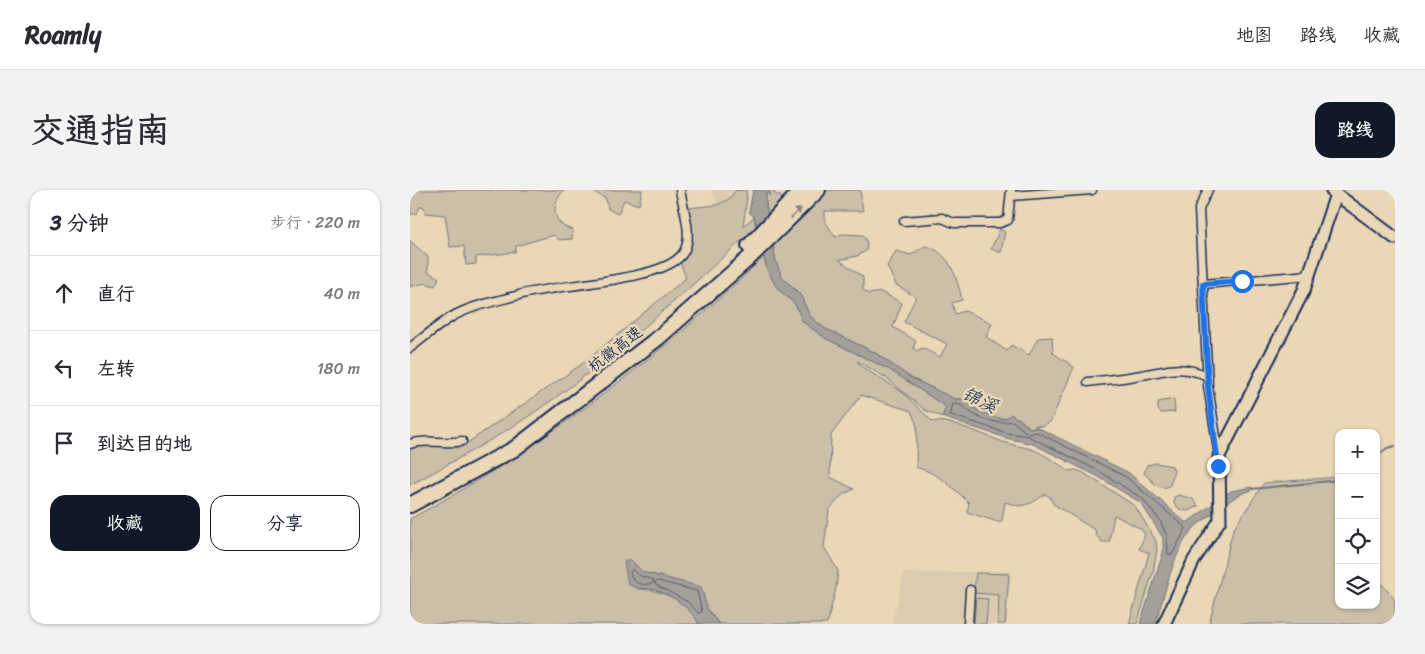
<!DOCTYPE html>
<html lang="zh">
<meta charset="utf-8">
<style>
body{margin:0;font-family:Sriracha,"LXGW WenKai TC",sans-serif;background:#f2f2f3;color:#2b2b33}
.controls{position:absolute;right:15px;bottom:15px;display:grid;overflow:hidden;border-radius:10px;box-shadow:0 1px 4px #0004}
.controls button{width:45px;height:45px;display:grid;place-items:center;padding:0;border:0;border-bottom:1px solid #e1e1e2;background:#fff;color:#2b2b33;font:25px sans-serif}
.stop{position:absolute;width:15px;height:15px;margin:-11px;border:4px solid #1a73e8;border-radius:50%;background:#fff}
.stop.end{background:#1a73e8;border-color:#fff;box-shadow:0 1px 5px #0008}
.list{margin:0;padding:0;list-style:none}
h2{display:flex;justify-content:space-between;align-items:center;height:65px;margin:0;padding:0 20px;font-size:21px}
h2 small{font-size:16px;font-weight:400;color:#7c7c81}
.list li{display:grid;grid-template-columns:32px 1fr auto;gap:15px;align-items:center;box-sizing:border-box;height:75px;padding:0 20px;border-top:1px solid #e1e1e2}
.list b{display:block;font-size:19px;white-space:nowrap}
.list em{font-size:16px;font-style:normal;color:#7c7c81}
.actions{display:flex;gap:10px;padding:15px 20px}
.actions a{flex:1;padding:11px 0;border:1px solid #111827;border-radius:15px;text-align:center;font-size:18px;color:#111827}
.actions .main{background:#111827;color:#fff}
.icon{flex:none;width:28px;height:28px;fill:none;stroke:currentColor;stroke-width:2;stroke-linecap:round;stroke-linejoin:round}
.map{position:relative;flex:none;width:985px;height:434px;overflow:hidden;border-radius:15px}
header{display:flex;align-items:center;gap:30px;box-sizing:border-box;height:70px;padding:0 25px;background:#fff;border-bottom:1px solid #e1e1e2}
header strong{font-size:24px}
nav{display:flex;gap:28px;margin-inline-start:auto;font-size:18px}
.intro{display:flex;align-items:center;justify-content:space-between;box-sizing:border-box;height:120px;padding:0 30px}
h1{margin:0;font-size:35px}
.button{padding:12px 22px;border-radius:15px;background:#111827;color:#fff;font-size:18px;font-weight:700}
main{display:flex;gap:30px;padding:0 30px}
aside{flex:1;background:#fff;border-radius:15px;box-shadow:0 1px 4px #0004}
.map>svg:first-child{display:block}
</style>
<header>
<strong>Roamly</strong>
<nav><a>地图</a><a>路线</a><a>收藏</a></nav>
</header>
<div class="intro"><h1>交通指南</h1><a class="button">路线</a></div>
<main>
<aside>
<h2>3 分钟<small>步行 · 220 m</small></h2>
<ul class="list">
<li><svg class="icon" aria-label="ahead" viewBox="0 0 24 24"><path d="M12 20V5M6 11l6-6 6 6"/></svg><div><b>直行</b></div><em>40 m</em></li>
<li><svg class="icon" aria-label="left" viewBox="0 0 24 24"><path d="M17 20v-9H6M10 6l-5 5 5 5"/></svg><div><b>左转</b></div><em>180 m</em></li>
<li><svg class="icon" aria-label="arrive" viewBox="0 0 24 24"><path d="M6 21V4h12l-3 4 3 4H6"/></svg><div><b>到达目的地</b></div></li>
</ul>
<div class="actions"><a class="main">收藏</a><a>分享</a></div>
</aside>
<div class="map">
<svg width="985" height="434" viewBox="0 0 985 434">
<rect width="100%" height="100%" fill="#e9d7b5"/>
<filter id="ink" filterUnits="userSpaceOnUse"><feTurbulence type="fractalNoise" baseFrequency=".02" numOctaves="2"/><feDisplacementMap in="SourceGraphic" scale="10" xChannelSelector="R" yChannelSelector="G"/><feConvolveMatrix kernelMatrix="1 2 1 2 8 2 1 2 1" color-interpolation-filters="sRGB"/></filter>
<g filter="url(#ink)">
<!-- built -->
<g fill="#dbcbaf">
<polygon points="302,0 335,0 307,15"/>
<polygon points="601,381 597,434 482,434 494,383"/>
</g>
<!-- green -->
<g fill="#cbbfa8" stroke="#737783">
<path d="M 0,0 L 154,0 C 140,15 142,35 163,40 L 162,49 L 149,50 L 144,45 L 106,56 L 105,62 L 66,67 L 66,74 L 56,75 L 54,56 L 40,57 L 35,25 L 16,23 L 14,17 L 11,16 L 6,24 L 0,24 Z"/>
<polygon points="181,0 232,0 229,15 214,10 208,24 198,19 196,9"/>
<path d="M 326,0 L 336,0 L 337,8 L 333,36 L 344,27 L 346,37 C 275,102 204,168 125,222 C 85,249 42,272 0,295 L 0,258 L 15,255 L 50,258 L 172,174 L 276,88 L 270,72 C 286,52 281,42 277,18 L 307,15 L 319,9 Z"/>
<path d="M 359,0 L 363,0 L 366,5 L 370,5 L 384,35 L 416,0 L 450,0 L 453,21 L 415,21 L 415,31 L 425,47 L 432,44 L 453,45 L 457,53 L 456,61 L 447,66 L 429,70 L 453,87 L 453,100 L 459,104 L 471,102 L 492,113 L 483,137 L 506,151 L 503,158 L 507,161 L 512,158 L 530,167 L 537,154 L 494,132 L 506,107 L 486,95 L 477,76 L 486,61 L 501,65 L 515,56 C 540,61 547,88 552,110 L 542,113 L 545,124 L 555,121 L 582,133 L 576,147 L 597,161 L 601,155 L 619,165 L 628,148 L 642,147 L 643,163 L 664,177 L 641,231 L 633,236 L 625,235 L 627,237 L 620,238 L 609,228 L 587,228 L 563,218 L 558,212 L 552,209 L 545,209 L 501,188 L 464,162 L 414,138 L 400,126 L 389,103 L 372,87 L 366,72 L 356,15 L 356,1 L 360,5 Z"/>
<polygon points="590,39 595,42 591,62 588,62 581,59"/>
<polygon points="0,51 18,67 18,82 29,88 25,96 15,93 0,97"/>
<path d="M 354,67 L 357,79 L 367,98 L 385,114 L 393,132 L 415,148 L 480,180 L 537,217 L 532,227 L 515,220 L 475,187 L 447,171 L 452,177 L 492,202 L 523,232 C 538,227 583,250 600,254 C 609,257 618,257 626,261 C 630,262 657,279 658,281 L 666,280 L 672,282 L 725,316 L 746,351 L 747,360 L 743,382 L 727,434 L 719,434 L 739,363 L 729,359 L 735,345 L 731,339 L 704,325 L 699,352 L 692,352 L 686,345 L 685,340 L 643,314 L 640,307 L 635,304 L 622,313 L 609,316 L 595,312 L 592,330 L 588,332 L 557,322 L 559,313 C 543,297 528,283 506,277 L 507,236 L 501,221 L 451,205 L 421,245 L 420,287 L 444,299 L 432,305 L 419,320 L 414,357 L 428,381 L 426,398 L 417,434 L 309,434 L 297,419 L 291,397 L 232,382 L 227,399 C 251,399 278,411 289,434 L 0,434 L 0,329 C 126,262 251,166 354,67 Z"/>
<polygon points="764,209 765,222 751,223 748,220 748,212"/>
<polygon points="746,273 762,276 764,281 760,295 755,298 747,296 734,283 737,275"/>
<polygon points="928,287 929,415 966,415 966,387 985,410 985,434 799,434 823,340 854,293"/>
<polygon points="769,305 783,309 788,316 778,321 771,320 764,314 764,307"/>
<polygon points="566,383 599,384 595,434 588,434 589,405 564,403"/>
<polygon points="566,408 578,409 576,434 564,434"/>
</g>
<!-- water -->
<g fill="#a5a099" stroke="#6e7381">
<path d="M 343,0 L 359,0 L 360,6 L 356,2 L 356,15 L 366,72 L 372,87 L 391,106 L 400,126 L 414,138 L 464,162 L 501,188 L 545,209 L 552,209 L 558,212 L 563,218 L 587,228 L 594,229 L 601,224 L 620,238 L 627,237 L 719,283 L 775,332 L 778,332 L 821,301 L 842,297 L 842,300 C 827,304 818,312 806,321 C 799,327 791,331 784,338 C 763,359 755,406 745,434 L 730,434 L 753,363 L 753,348 L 731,313 L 687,286 L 623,254 L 596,248 L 532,227 L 536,217 L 480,180 L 415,148 L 393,132 L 385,114 L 367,98 L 357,79 L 344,27 L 339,22 Z"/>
<path d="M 221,370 L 233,382 L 291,397 L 297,419 L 309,434 L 289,434 C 281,418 259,402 241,399 C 232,398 227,400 218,394 L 214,372 Z"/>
</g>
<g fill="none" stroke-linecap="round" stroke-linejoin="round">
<!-- shore -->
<g stroke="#525c76" stroke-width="1">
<path d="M 543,214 C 553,214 553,217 560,222 C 572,231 589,234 603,231 L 618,244 L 627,242 L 716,287 L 776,338 L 762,365 L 758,364 L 757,346 L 750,331 L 733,309 L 689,281 L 618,246 L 597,243 L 541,225 Z"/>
<path d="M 222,380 L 231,386 L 243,390 L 244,393 C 232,396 224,395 220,383 Z"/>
<polygon points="248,391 287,401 292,422 288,423 278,412 246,395 245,393"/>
</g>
<!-- stream -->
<g stroke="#6e7381" stroke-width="2">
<polyline points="966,267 977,258 985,256"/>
<polyline points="842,299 929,290"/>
</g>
<!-- street casing -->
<g stroke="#1b2f5e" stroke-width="11">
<g id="street">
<polyline points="798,0 789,19 798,196 809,266"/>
<polyline points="601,6 682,0"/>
<polyline points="494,31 532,28 544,33 590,33 598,30 601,0"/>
<polyline points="793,94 900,85"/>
<path d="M 0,158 C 13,148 26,137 40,128 C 59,116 87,111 109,105 C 144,94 255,92 273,63 C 284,47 273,18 270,0"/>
<path d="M 678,192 C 693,190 709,189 725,186 C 754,182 768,173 798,186"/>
<path d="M 0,254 C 17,248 34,255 52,251"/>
<polyline points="558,434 560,400"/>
</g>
</g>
<!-- secondary casing -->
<g stroke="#1b2f5e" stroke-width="15">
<g id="secondary">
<polyline points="922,1 985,48"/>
<polyline points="754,434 784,370 810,330 809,266 894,100 926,4"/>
</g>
</g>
<!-- highway casing -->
<g stroke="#1b2f5e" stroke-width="18">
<g id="highway">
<polyline points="339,56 392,0"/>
<polyline points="0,315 104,259 248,148 338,69 408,0"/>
</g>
</g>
<!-- street -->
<use href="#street" stroke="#e9d7b5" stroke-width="8"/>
<!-- secondary -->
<use href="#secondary" stroke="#e9d7b5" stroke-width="11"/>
<!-- highway -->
<use href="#highway" stroke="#e9d7b5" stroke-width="14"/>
</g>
<!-- one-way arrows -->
<defs><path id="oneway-solid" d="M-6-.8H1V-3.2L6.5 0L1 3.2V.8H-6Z" transform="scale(1.25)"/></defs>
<use fill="#82838a" href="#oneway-solid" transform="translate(386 23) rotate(-46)"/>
</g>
<g fill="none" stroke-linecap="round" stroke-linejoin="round" filter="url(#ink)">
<!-- route -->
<polyline stroke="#1a73e8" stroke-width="6" points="808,276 798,196 793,94 832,91"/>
</g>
<g text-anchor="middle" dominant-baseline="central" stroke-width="5" stroke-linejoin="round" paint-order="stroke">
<!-- street labels -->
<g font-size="16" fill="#1b2f5e" stroke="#e9d7b5">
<text transform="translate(205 159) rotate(-38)">杭徽高速</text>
</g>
<!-- water labels -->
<g font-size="18" font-style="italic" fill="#37466a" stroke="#e9d7b5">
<text transform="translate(570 210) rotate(25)">锦溪</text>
</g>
</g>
</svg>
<div class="controls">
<button>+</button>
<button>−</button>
<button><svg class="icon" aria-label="locate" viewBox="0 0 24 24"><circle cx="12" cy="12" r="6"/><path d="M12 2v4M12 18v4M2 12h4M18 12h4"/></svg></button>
<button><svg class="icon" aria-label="layers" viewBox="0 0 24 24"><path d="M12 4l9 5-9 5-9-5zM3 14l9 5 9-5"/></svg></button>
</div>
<div class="stop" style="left:832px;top:91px"></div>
<div class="stop end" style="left:808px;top:276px"></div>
</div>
</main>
